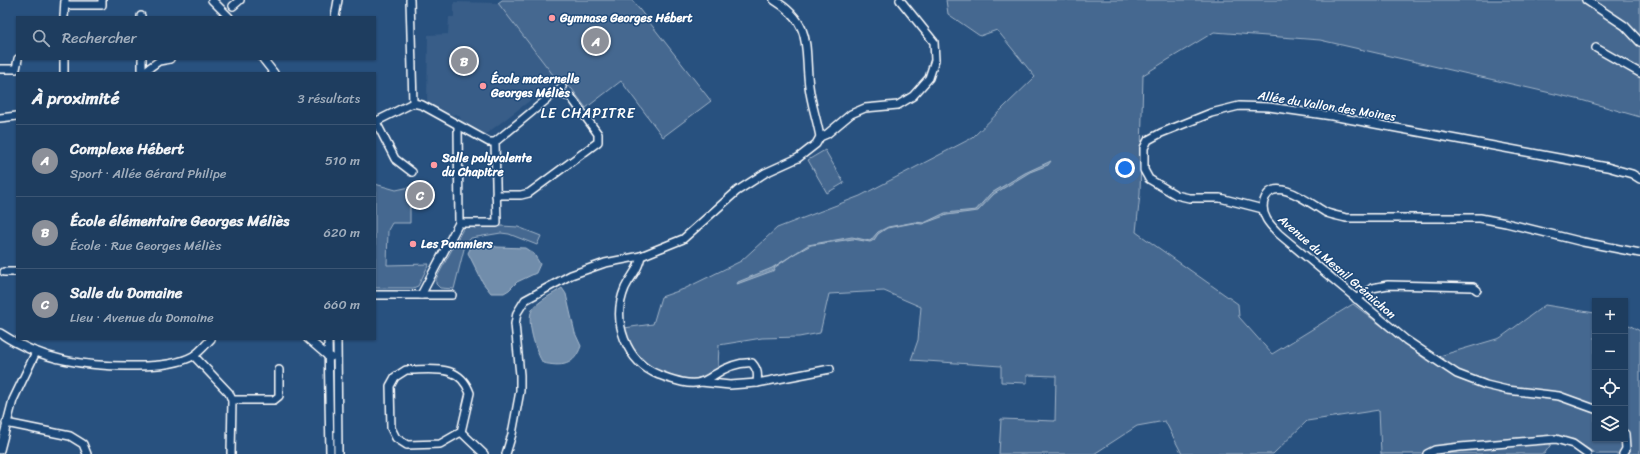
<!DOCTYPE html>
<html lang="fr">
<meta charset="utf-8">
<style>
body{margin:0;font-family:Sriracha,sans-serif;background:#2b4868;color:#f1f3f6}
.controls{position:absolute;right:12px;bottom:12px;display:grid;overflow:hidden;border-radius:0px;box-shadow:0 1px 3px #0004}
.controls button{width:36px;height:36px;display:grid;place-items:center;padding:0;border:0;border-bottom:1px solid #3c5674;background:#1e3d5f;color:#f1f3f6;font:20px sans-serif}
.you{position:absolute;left:1125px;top:168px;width:14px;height:14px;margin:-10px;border:3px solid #fff;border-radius:50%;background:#1a73e8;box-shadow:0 0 0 6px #1a73e833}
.badge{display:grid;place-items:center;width:26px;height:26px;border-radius:50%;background:#8c9099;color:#fff;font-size:13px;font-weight:700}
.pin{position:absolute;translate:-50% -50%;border:2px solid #fff;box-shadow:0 1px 4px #0006}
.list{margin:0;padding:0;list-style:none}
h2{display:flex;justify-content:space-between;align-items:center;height:52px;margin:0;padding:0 16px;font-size:17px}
h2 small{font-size:13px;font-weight:400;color:#a1aebd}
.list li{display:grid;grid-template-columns:26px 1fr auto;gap:12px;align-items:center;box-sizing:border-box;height:72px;padding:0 16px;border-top:1px solid #3c5674}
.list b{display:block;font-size:15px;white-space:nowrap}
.list p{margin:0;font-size:13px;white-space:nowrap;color:#a1aebd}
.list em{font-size:13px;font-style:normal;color:#a1aebd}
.icon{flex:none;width:22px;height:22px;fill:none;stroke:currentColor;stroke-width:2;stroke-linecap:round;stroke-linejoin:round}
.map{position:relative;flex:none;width:1640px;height:454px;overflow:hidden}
.search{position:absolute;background:#1e3d5f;box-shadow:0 1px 3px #0004;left:16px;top:16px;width:360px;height:44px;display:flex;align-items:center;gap:10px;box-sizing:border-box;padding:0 14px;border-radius:0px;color:#a1aebd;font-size:15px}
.panel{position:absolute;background:#1e3d5f;box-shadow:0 1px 3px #0004;left:16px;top:72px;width:360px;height:268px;border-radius:0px}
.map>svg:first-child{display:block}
</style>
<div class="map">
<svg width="1640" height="454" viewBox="0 0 1640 454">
<rect width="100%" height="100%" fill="#28517f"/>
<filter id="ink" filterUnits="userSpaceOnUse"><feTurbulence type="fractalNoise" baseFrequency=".025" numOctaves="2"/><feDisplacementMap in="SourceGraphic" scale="8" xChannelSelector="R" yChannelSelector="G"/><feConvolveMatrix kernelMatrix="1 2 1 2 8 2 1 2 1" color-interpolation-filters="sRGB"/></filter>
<g filter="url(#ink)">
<!-- built -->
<polygon fill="#375d88" points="454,2 498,3 557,80 486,134 461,121 460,117 456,114 452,115 427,102 428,35 448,34 449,17 454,17"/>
<!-- green -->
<g fill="#446890" stroke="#a2b4c8">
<polygon points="502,0 632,0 711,101 663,137 621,81 586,108 572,89 557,80 498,3"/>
<path d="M 946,0 L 1640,0 L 1640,117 L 1581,100 L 1320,40 L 1214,32 L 1143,75 L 1140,194 L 1136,232 L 1238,304 L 1239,317 L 1272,354 L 1353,304 L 1426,360 L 1500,338 L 1545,305 L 1595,313 L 1595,439 L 1625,439 L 1625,323 L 1640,331 L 1640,454 L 1596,454 L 1573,439 L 1552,443 L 1544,454 L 1381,454 L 1379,410 L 1307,421 L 1273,454 L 1182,454 L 1165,421 L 1137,426 L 1094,454 L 999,454 L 1001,419 L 1055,421 L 1056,376 L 1027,375 L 1027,383 L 1001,382 L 1001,366 L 911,360 L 918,340 L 921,307 L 884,291 L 829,294 L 820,333 L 799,337 L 762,338 L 719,345 L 718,368 C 711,372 702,377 695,379 C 679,383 645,367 636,354 C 630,347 627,337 624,328 L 653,324 L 661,297 L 684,289 L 741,261 L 777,228 L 860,196 L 972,138 L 1035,77 L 997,30 L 980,36 L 948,14 Z"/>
<polygon points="825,150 844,183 827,193 808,160"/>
<polygon points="375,184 396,190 410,187 410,223 392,223 388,230 387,265 429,264 418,286 413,288 375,288"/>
<polygon points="485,225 518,227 541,236 537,245 509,234 501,233 471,238 465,245 454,289 440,288 436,284 436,279 464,227 474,226 474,228 485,227"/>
</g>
<!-- water -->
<g fill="#718dab" stroke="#aabbcd">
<polygon points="1051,161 1048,165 1030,172 994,194 978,211 947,215 922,224 913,223 887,228 878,234 874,240 870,242 853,239 811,245 794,254 774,268 775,270 737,284 738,282 772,268 808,245 852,237 870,241 878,232 888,227 915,222 924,223 945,213 976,210 990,194 1025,173"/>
<polygon points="482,243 497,247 525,248 534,254 540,264 536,273 517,282 509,290 504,293 491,293 483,283 468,253 471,247"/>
<path d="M 562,288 L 566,294 L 575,333 L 581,346 C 574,366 562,367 543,363 C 536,353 526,321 532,310 C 538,301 553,294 562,288 Z"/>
</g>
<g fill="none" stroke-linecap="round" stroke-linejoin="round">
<!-- minor casing -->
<g stroke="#fff" stroke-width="10">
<g id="minor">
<polyline points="212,0 229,17"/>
<path d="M 774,0 C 814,24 804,48 809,86 C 811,103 817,120 820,137"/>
<polyline points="1586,0 1625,26 1640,42"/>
<polyline points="65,5 102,5 102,0"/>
<polyline points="233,6 240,0"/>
<polyline points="141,16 141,17"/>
<polyline points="64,17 65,0"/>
<polyline points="335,17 338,0"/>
<polyline points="1596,48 1640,73"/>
<polyline points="64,59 64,73"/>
<polyline points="142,59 142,72"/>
<polyline points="263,59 274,73"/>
<polyline points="0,69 16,69 18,59"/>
<polyline points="142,73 159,61 170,59"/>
<polyline points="413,103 422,105 489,142 495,142 562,87"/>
<polyline points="0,118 17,116"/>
<polyline points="375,122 413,103 410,0"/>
<polyline points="376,122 395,159 412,172"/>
<polyline points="496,195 521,195 529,193 598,142 598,134 571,97 556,93"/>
<polyline points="1263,209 1220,198 1189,198 1176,195 1149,179 1144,170 1144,148 1148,140 1161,133 1211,113 1239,106 1269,107 1332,116 1607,167 1632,174 1640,179"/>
<polyline points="459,223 497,223 495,142"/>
<path d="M 641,256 C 638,272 631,275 625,288 C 611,321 626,362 659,375 C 671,379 688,386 701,382 C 706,381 711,377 714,375 C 725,368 740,362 752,363 C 758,370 758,374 757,383 L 830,369"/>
<polyline points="4,272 17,272"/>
<polyline points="375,295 421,295 459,223 458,126"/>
<polyline points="421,295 452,295"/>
<polyline points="1356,299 1372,288 1388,285 1473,287 1477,290"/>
<path d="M 0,333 C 41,361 88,367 137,366 C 155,366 177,365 193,356 C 200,352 206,344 211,339"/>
<polyline points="308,339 329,357 331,357"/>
<polyline points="328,339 330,454"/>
<polyline points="337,339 338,454"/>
<polyline points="194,356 229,393 232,400 231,454"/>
<path d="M 406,370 C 432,370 459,363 470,393 L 461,432 L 440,444 L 407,445 L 396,438 L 391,428 L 390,386 L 395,377 Z"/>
<polyline points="701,382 730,385 757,383"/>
<polyline points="232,400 274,400 279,396 279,370"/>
<path d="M 1595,409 L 1559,396 L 1507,390 L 1486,385 L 1457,374 L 1406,340 L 1279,234 C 1270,225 1260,215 1264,201 C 1273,173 1311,204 1325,212 C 1331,215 1339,216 1346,218 L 1480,218 L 1506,223 L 1583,242 L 1640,253"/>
<polyline points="6,423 70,436 83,444 87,454"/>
<polyline points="461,432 484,454"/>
<polyline points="0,450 13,400 36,352"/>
<polyline points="506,454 512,434 520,391 520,375 515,324 517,313 525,300 571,275 605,263 641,256 683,239 737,191 765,173 798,158 816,144 820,137 827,134 851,114 865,108 898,105 913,96 929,78 935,60 934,42 900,0"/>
<polyline points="1427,454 1435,450 1460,447 1556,439 1573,444 1587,454"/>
<polyline points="1623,454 1626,449 1625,434"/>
</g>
</g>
<!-- minor -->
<use href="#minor" stroke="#1f4a7a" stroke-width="7"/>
</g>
</g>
<!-- markers -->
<g fill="#ff9aa2" stroke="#1f4a7a" stroke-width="1.5">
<circle cx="552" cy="18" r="4"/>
<circle cx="483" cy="86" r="4"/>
<circle cx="434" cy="165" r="4"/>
<circle cx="413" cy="244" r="4"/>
</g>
<g text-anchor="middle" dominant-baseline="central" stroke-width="3" stroke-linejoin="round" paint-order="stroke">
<!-- poi labels -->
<g font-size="12" font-weight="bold" fill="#fff" stroke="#1f4a7a" text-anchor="start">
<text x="560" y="18">Gymnase Georges Hébert</text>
<text x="491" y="79">École maternelle<tspan x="491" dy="14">Georges Méliès</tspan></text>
<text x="442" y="158">Salle polyvalente<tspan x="442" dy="14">du Chapitre</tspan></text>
<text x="421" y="244">Les Pommiers</text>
</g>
<!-- street labels -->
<g font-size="12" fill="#fff" stroke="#1f4a7a">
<text transform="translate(1327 106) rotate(9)">Allée du Vallon des Moines</text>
<text transform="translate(1337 267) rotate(41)">Avenue du Mesnil Grémichon</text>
</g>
<!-- quarter labels -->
<g font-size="14" letter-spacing="1" fill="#fff" stroke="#1f4a7a">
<text x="588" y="113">LE CHAPITRE</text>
</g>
</g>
</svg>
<div class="controls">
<button>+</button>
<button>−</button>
<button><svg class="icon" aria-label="locate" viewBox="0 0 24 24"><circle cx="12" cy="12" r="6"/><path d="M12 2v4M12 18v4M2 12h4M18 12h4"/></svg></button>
<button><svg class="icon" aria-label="layers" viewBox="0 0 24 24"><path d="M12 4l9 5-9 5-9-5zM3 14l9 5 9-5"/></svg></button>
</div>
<div class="you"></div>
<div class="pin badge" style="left:596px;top:41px">A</div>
<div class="pin badge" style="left:464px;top:61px">B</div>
<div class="pin badge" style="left:420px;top:195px">C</div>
<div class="search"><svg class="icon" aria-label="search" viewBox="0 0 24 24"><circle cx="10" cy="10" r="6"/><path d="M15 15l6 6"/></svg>Rechercher</div>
<section class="panel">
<h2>À proximité<small>3 résultats</small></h2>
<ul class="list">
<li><span class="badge">A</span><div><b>Complexe Hébert</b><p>Sport · Allée Gérard Philipe</p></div><em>510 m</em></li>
<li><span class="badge">B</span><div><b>École élémentaire Georges Méliès</b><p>École · Rue Georges Méliès</p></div><em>620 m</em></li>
<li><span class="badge">C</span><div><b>Salle du Domaine</b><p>Lieu · Avenue du Domaine</p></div><em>660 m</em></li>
</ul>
</section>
</div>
